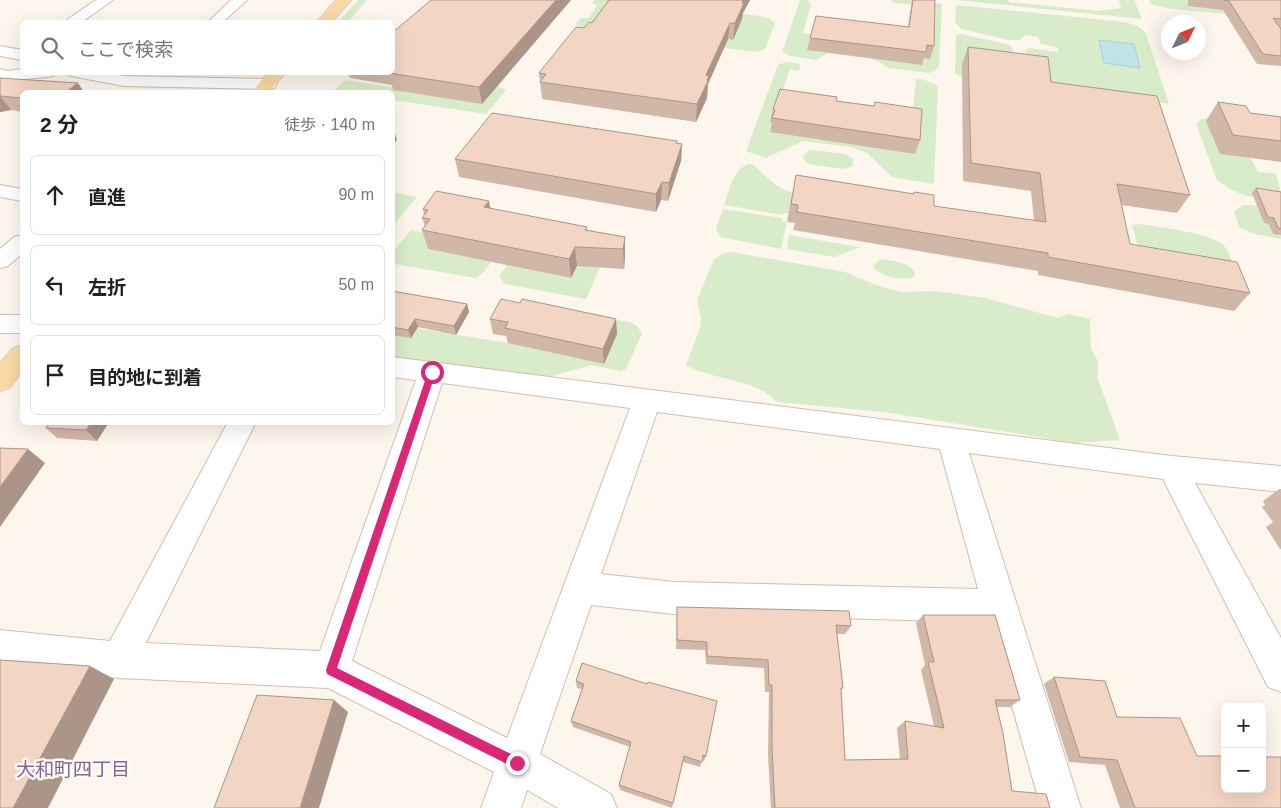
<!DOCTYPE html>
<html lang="ja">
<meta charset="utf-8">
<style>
body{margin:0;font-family:Helvetica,"Noto Sans JP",sans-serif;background:#f6f6f6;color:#202124}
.controls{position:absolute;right:15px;bottom:15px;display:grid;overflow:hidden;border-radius:8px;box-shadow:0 5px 20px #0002}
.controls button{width:45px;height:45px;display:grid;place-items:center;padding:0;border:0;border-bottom:1px solid #e0e0e0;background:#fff;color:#202124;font:25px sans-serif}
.compass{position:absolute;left:1161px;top:15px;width:45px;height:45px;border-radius:50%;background:#fff;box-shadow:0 5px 20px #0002;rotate:47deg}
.stop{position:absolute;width:15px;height:15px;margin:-11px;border:4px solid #db2777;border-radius:50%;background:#fff}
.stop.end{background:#db2777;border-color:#fff;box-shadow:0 1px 5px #0008}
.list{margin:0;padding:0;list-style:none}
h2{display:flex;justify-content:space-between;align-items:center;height:65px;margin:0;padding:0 20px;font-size:21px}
h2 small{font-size:16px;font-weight:400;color:#757577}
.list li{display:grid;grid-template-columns:32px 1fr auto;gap:15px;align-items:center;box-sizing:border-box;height:80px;margin:0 10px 10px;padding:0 10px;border:1px solid #e0e0e0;border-radius:8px}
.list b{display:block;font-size:19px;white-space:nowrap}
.list em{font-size:16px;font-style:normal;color:#757577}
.icon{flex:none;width:28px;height:28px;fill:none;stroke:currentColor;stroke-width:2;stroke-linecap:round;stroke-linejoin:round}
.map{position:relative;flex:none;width:1281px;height:808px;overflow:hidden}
.search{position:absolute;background:#fff;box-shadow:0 5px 20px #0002;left:20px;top:20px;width:375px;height:55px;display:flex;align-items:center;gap:12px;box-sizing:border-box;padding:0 18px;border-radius:8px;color:#757577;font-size:19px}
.panel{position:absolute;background:#fff;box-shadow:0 5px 20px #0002;left:20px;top:90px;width:375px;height:335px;border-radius:8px}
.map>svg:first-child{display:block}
</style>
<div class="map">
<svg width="1281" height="808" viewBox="0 0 1281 808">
<rect width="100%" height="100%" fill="#fdf6ec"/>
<!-- green -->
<g fill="#d8ecc9">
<polygon points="358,0 367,0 348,22 338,22"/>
<polygon points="594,0 625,0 760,16 770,19 775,23 765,49 756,52 584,30 575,24 581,18 589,18 597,5 592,4"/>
<polygon points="800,0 808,0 811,5 803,33 923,48 926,7 891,2 891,0 915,0 942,4 939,67 935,71 929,73 889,68 874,59 828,53 816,60 791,56 782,52"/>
<polygon points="956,0 1009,0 1009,2 1099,11 1121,8 1119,0 1134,0 1142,19"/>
<polygon points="1149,0 1276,0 1281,3 1281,33 1267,18 1165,8 1151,4"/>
<path d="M 956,5 L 1124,22 C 1132,24 1142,26 1146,34 L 1169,104 L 959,76 L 955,73 L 956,36 L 961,34 L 1006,44 L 1013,48 L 1012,54 L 1025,56 L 1025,50 L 1029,48 L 1058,52 L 1058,48 L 1041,44 L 1038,37 L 1025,35 L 1020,40 L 1009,40 L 961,29 L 955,22 Z"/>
<polygon points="786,62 800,64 799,71 790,69 778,102 912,117 916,79 925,80 938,86 934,184 892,177 867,153 851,147 803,141 766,158 746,151 778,65"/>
<polygon points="407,71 494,84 506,90 486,114 393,100 392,92 332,92 346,80 390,87"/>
<polygon points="1208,118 1231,120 1258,172 1276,174 1281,193 1262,198 1246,196 1232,190 1217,180 1196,124 1201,119"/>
<polygon points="810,150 845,154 853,159 853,166 843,169 808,164 803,158 804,155"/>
<path d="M 749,164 L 754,165 C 782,192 783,192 822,197 L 791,203 L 789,213 L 784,213 L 783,215 L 724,205 C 729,192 733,168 749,164 Z"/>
<polygon points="393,192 417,197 393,226 392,193"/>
<polygon points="1243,205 1272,206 1281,216 1281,239 1255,234 1239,227 1234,211"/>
<polygon points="723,209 782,218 782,221 787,222 781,249 720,237 716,229"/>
<path d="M 1139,224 C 1158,227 1214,233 1225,247 C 1228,251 1230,257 1232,261 L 1229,264 L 1139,251 L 1132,225 Z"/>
<polygon points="411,230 430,234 428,249 491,262 484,272 475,278 395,264 393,261 392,253"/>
<polygon points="789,235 865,248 860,247 834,257 787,249"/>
<path d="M 732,252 L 845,272 L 876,285 L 901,292 L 935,291 L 985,298 L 1058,318 L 1069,314 L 1090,319 L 1091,349 L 1098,361 L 1098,379 L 1120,440 L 1075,443 L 884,412 L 777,402 C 753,377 714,381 686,365 L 700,328 L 701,318 L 697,300 L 714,259 L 724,253 Z"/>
<path d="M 883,259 C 894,262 910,262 915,273 L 914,277 C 903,281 879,277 873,266 L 879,260 Z"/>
<polygon points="507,265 571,278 577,266 601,265 586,299 505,284 499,276"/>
<polygon points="557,309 629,322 636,325 642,333 626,369 620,371 591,365 546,378 393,358 392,324 508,343 524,314"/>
</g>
<!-- water -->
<polygon fill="#bfe3e8" stroke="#a5d3da" points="1099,40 1134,44 1140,68 1104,63"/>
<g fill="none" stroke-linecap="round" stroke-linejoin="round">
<!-- minor casing -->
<g stroke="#d1beb0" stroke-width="2">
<g id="minor">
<polygon points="96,0 113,0 82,22 66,22 68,19"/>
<polygon points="231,0 247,0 223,22 208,22"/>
<polygon points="0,46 22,50 22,60 0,56"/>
<polygon points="0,69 7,71 22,69 22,72 55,72 53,76 47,77 5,81 0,80"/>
<polygon points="68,72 106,72 124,76 268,79 274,80 277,84 274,88 268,89 124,86 76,77 70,76"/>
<polygon points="0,185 22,189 22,201 0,197"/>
<polygon points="22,235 22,254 8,266 0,268 0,249 14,237"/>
<rect x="0" y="315" width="22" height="18"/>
<path d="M 392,357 L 1172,456 L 1281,466 L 1281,492 L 1195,483 L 1281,638 L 1281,692 L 1268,687 L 1163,479 L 969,453 L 1081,808 L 1041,808 L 988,622 L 674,614 L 591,605 L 540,754 L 611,794 L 617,808 L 558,808 L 527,790 L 521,808 L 481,808 L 494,772 L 328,688 L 119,678 L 0,666 L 0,630 L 110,641 L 228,422 L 256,422 L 146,643 L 320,651 L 416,380 L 392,377 ZM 442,383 L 630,408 L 507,738 L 352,661 ZM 657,412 L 940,449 L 978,589 L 674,582 L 601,574 Z"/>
</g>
</g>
<!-- major casing -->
<g stroke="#dad1cd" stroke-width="2">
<g id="major">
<polygon points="336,0 351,0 332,22 317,22"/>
<polygon points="268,72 286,72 269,92 252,92"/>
<polygon points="22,345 22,372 9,388 0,391 0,363 13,348"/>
</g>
</g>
<!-- minor -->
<use href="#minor" fill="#fff" fill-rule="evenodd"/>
<!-- major -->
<use href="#major" fill="#fbd9a5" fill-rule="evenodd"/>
</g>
<!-- wall -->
<g fill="#d1b7a8">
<polygon points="571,0 482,104 393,90 392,85 350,78 348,72 392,72"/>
<polygon points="607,0 750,0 743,13 742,19 733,40 728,39 708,84 707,98 696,122 542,99 539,73 584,28 592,23 607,3"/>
<polygon points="912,0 935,0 934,46 930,59 924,58 922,65 807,50 810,38 908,27"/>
<polygon points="1188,0 1281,0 1281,66 1257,64 1223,10 1188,6"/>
<polygon points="968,47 1051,82 1190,195 1177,213 1121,205 1130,244 1250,293 1234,311 1038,275 1038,271 793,230 795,223 787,222 796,175 913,194 914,192 934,206 1034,221 1031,191 963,181 962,64"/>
<polygon points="0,78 22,92 22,112 11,110 0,112"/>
<polygon points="836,101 874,106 875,102 920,140 915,154 770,132 772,123 770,123 773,109"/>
<polygon points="1218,102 1250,113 1281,117 1281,162 1220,154 1206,121"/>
<polygon points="677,141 677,143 682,144 681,161 668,201 661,200 656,212 459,177 455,159"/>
<polygon points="1256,188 1281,192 1281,235 1273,234 1269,224 1264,223 1252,193"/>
<polygon points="423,209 491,209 587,227 587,230 625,237 625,257 624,269 577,266 571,278 428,249 422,230 425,226 422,218 424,215"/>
<polygon points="392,291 467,304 469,312 456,335 418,327 411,338 392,335"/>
<polygon points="490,319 617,334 604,364 508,343 506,336 493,334"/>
<polygon points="109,422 97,441 57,438 46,428"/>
<polygon points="1279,489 1281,489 1281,549 1280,549 1266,527 1273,522 1262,507 1265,505 1263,501"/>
<polygon points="677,607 851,626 845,634 837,634 843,688 841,690 845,760 900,759 897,728 905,721 934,726 921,670 925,665 916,623 923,615 1020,700 1010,707 997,707 1012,791 1050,808 771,808 768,754 769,692 765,692 764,668 706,664 705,650 676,649"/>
<polygon points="582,663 706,756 704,761 702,760 700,767 683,762 672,808 620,790 619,785 630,747 573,727 571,721 582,689 577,688 576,681"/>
<polygon points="1054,677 1117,717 1197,756 1281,808 1120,808 1105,765 1069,762 1044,684"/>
</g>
<!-- shaded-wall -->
<g fill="#aa9588">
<polygon points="556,0 571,0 482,104 479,87"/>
<polygon points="743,0 750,0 743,13 742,19 733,40 735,23"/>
<polygon points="730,23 728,39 708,84 707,98 696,122 697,104 706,75"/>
<polygon points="78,83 84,92 66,92"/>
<polygon points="0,96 11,110 0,112"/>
<polygon points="392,125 397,140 392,145"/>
<polygon points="682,144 681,161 668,201 669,183"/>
<polygon points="662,182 661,200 656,212 656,194"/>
<polygon points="489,201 493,220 484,207"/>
<polygon points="625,237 625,257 624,269 623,249"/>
<polygon points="575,247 577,266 571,278 569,259"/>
<polygon points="467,304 469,312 456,335 454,326"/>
<polygon points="415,319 418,327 411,338 408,330"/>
<polygon points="616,319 617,334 604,364 603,349"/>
<polygon points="92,422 109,422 97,441 86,430"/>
<polygon points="28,449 45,463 0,527 0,487"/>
<polygon points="90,666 114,679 48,808 13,808"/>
<polygon points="334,700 348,712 319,808 300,808"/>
</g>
<!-- building -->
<g fill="#f3d5c3" stroke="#aa9588">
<polygon points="431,0 556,0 479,87 389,73 392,72 393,69 392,33"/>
<polygon points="609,0 743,0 742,3 744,3 735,23 730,23 706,75 709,76 707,80 708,81 697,104 540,82 546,74 539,73 576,27 584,28 589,22 592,23"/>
<polygon points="913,0 935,0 934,46 927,45 926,52 810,38 816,16 909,27"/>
<polygon points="1223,0 1281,0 1281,19 1273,18 1281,29 1281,56 1263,54 1229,1"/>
<polygon points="968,47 1048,57 1051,82 1157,96 1190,195 1117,184 1130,244 1237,262 1250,293 1048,257 1048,253 797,212 798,205 791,204 796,175 914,194 914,192 934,195 934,206 1046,222 1040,173 971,163"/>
<polygon points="0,78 78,83 66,92 22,92 22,98 0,96"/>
<polygon points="780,89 837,97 836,101 874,106 875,102 922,109 920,140 772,118 775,110 773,109"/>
<polygon points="1218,102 1246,106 1250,113 1281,117 1281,141 1233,135"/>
<polygon points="492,113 677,141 676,143 682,144 669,183 662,182 656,194 455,159"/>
<polygon points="1256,188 1281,192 1281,229 1278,228 1274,218 1268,217"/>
<polygon points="436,191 489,201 484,207 587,227 585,230 625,237 623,249 575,247 569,259 422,230 430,219 422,218 428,210 423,209"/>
<polygon points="392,291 467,304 454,326 415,319 408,330 392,327"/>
<polygon points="501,299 520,303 522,299 616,319 603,349 505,328 508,322 490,319"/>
<polygon points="50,422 92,422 86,430 46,428"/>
<polygon points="0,448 28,449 0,487"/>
<polygon points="677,607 849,611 851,626 836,625 843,688 841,688 845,760 908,759 905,721 944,728 928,662 934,662 923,615 995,615 1020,700 995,700 1003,733 1012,791 1046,794 1050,808 775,808 772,748 772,685 769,685 768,660 707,656 707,642 677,640"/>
<polygon points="0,660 90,666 13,808 0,808"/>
<polygon points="582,663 647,684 648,682 717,701 706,756 703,755 702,762 684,756 673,803 619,785 631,742 571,721 584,684 576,681"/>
<polygon points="1054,677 1105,681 1117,717 1180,718 1197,756 1225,756 1225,789 1262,789 1262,757 1281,757 1281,808 1135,808 1117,760 1080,757"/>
<polygon points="257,695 334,700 300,808 214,808"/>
</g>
<!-- route -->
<polygon fill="#db2777" points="432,369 436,372 337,668 521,759 523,763 521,767 517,769 327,674 326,670 428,372"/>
<g text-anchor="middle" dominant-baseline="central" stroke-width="5" stroke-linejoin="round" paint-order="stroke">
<!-- near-neighbourhood labels -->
<g font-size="19" fill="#846695" stroke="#fffaf3">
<text x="73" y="769">大和町四丁目</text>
</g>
</g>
</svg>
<div class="controls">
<button>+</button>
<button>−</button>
</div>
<svg class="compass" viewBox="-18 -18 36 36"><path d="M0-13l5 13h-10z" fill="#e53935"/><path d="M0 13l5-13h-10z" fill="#757577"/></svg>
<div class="stop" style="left:432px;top:372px"></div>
<div class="stop end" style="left:517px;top:763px"></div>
<div class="search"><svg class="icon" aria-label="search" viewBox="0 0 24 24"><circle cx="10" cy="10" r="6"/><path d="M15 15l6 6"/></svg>ここで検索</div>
<section class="panel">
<h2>2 分<small>徒歩 · 140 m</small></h2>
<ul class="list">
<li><svg class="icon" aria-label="ahead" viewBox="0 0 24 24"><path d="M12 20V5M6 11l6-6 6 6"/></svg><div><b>直進</b></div><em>90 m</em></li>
<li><svg class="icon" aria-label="left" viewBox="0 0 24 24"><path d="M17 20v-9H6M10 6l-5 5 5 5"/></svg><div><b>左折</b></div><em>50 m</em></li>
<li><svg class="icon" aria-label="arrive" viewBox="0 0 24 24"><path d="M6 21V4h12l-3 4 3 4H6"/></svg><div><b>目的地に到着</b></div></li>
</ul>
</section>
</div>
